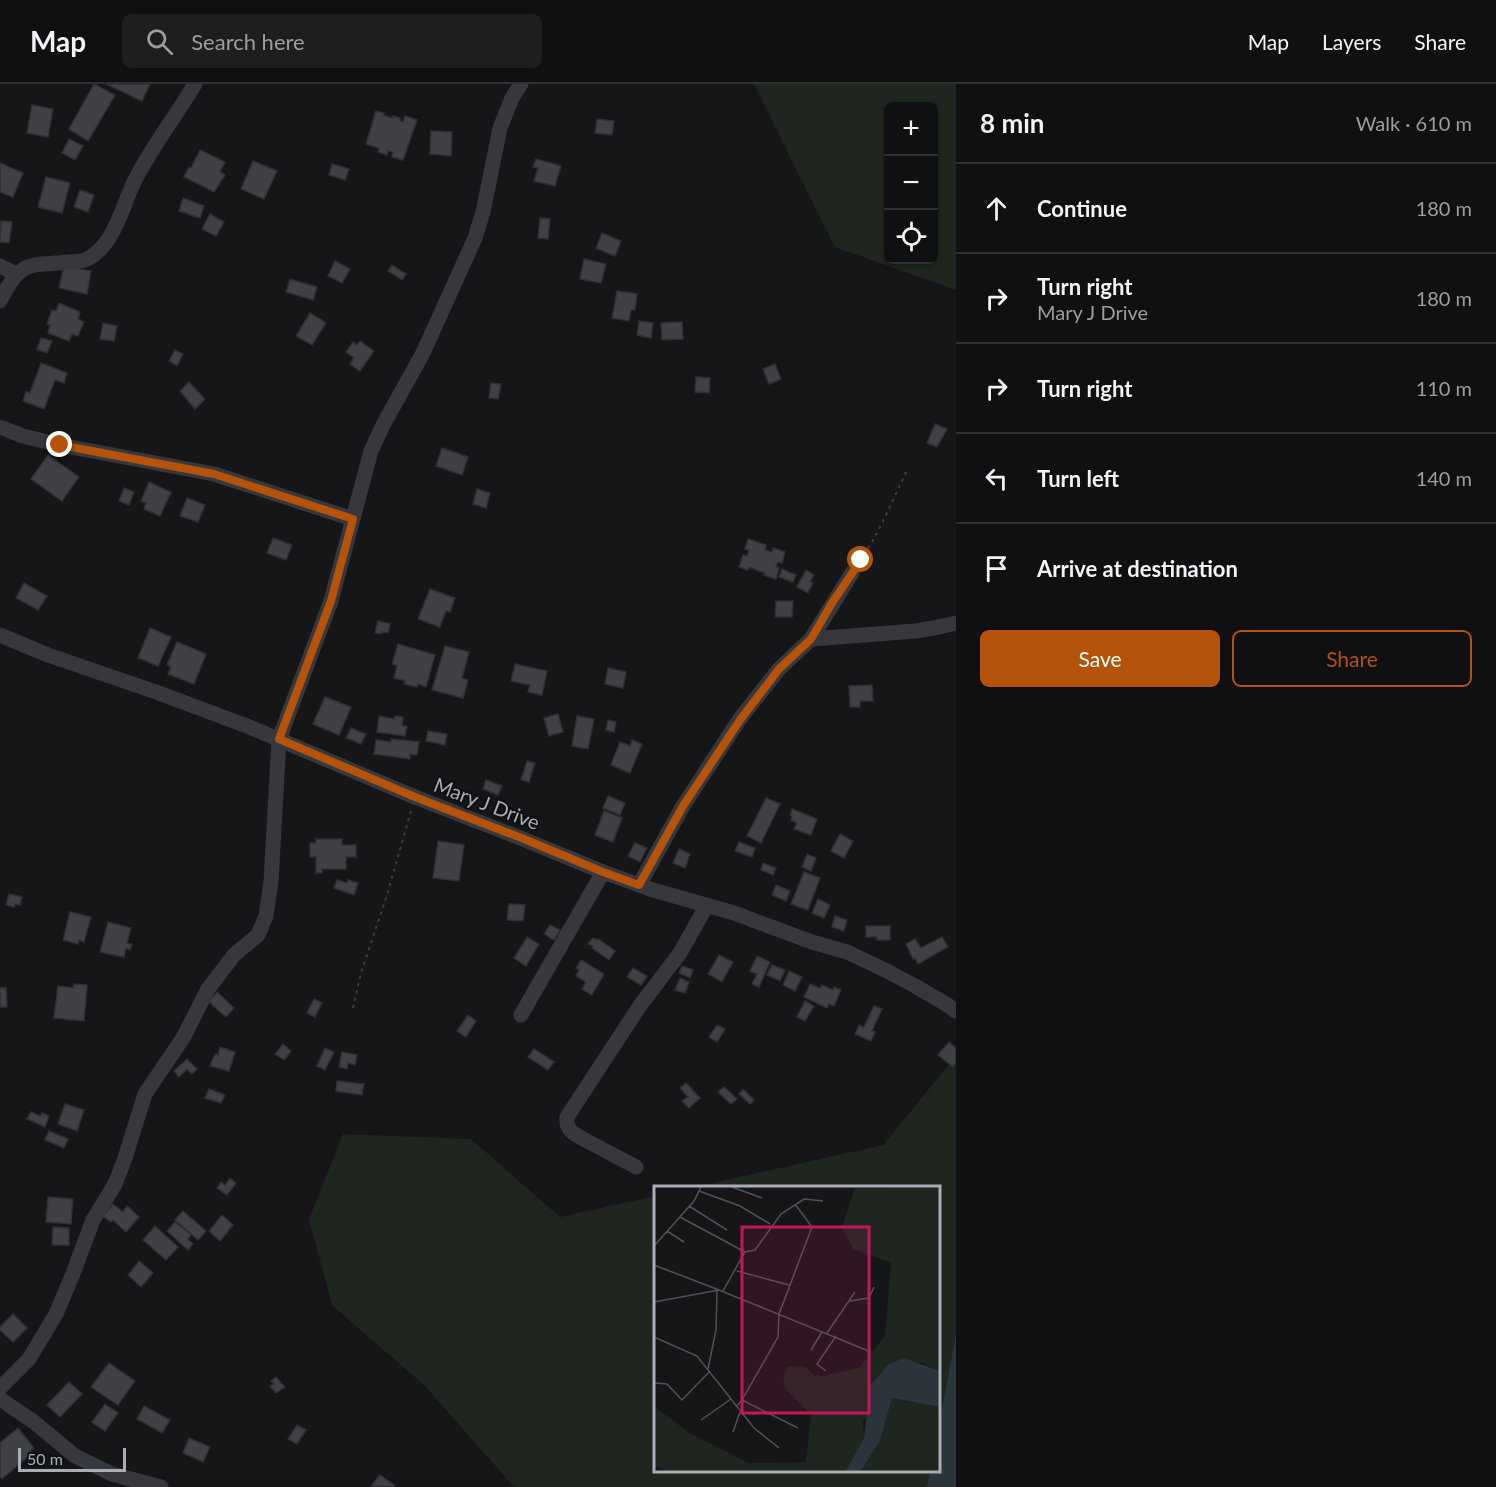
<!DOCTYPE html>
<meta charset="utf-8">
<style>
body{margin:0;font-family:Lato,sans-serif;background:#1e1e20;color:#f1f3f6}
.controls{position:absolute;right:18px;top:18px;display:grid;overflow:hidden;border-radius:9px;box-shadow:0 2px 4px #0004}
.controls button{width:54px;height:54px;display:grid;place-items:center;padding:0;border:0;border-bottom:2px solid #303032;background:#101012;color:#f1f3f6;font:30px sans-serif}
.scale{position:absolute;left:18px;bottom:15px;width:108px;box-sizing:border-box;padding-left:6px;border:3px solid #a8adb8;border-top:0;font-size:16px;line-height:21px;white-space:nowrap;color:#a8adb8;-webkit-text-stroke:4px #111113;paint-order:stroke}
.stop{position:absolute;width:18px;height:18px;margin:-14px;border:4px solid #b45309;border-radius:50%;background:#fff}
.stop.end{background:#b45309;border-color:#fff;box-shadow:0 2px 6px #0008}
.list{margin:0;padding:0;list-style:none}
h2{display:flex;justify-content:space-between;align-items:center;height:78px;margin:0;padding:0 24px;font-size:26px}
h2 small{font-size:20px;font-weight:400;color:#9c9d9f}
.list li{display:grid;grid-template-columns:39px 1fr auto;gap:18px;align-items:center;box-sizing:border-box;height:90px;padding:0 24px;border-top:2px solid #303032}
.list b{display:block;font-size:22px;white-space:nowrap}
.list p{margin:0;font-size:20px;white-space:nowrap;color:#9c9d9f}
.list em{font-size:20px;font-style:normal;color:#9c9d9f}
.actions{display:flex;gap:12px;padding:18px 24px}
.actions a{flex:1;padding:14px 0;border:2px solid #b45309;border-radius:9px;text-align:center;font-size:21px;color:#b45309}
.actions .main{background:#b45309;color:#fff}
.icon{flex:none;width:33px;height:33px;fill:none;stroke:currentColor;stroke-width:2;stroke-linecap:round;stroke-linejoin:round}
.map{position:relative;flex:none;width:956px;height:1403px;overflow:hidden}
header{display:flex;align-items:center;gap:36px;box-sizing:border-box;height:84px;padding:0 30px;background:#101012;border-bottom:2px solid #303032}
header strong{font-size:28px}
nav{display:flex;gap:33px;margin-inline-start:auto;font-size:21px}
.search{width:420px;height:54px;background:#1e1e20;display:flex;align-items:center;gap:15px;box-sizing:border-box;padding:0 21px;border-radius:9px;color:#9c9d9f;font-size:22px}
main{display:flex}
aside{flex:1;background:#101012}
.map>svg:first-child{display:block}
</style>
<header>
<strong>Map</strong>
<div class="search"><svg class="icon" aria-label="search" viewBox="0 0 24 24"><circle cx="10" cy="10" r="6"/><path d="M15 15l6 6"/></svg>Search here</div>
<nav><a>Map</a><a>Layers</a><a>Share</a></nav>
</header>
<main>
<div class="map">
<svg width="956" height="1403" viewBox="0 0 956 1403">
<rect width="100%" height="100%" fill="#161618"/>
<!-- green -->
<g fill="#1e261f" fill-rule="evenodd">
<path d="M 754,0 L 956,0 L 956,206 L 835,163 ZM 888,22 L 934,22 L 934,176 L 888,176 Z"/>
<polygon points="956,972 956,1249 940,1336 940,1103 695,1103 883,1061"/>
<polygon points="343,1050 471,1055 560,1133 656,1112 656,1386 930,1387 927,1403 514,1403 425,1302 332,1221 309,1135"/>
</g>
<!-- water -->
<polygon fill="#2c353c" points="956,1249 956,1403 927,1403 930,1387 940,1386 940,1336"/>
<!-- building -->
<g fill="#404145" stroke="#303034" stroke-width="1.5">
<polygon points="94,0 115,11 88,57 69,45"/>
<polygon points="106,0 150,0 142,17"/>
<polygon points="32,21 53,25 48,53 27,49"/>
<polygon points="376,27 384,29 383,31 392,34 393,32 400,34 400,37 403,38 405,32 417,36 403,76 392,73 393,68 388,67 387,71 378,68 379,64 366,60"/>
<polygon points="597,35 614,37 612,51 595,49"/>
<polygon points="431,47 452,48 451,72 430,70"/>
<polygon points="69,55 83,62 75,76 62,69"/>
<polygon points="200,66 225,78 220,88 225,91 214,108 184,93 189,83 191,84"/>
<polygon points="536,75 561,82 555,102 534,97 538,84 533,83"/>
<polygon points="253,77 277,87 264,115 241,105"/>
<polygon points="0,79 23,89 13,113 0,108"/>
<polygon points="332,80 349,85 345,96 329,91"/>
<polygon points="46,93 70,99 62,129 38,123"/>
<polygon points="80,106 94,111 88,128 74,123"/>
<polygon points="183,114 204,122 200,134 179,127"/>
<polygon points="210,130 224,138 216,152 202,145"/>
<polygon points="540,134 550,135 548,155 538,154"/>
<polygon points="1,137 12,138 9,159 0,158"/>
<polygon points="602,149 621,157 615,172 596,164"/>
<polygon points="584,175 606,180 601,199 580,195"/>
<polygon points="335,177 350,185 342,199 328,192"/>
<polygon points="392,181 406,190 402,196 388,187"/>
<polygon points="64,182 91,187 87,210 59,204"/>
<polygon points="290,195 317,203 313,216 286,208"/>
<polygon points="617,207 637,210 635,226 631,226 629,237 612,234"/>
<polygon points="59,219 80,228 78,235 84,238 78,252 72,250 69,257 48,249 50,241 47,240 52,226 56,227"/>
<polygon points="310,229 326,239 312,261 296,252"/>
<polygon points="639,237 653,239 651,254 637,251"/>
<polygon points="682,238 683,255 662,256 661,239"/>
<polygon points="103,239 117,242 114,257 100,255"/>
<polygon points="41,254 52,257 47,269 37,265"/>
<polygon points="360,257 374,267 360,287 350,280 354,274 346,268 353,258 357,261"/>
<polygon points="175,266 183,270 177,282 169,277"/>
<polygon points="41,279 67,289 64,299 55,296 44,325 23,317 26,308 30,309"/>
<polygon points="775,280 781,295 769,300 763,285"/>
<polygon points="696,293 710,294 709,309 695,308"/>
<polygon points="189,298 205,315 195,325 180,307"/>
<polygon points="491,299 501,300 498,315 489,314"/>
<polygon points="935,340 947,345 937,363 927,359"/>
<polygon points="442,364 468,373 462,391 436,382"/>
<polygon points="48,371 79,393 62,417 31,395"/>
<polygon points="149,398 171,408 160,432 144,425 146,419 141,417"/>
<polygon points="124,404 134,408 129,421 119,417"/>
<polygon points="477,405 490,409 486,424 473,420"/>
<polygon points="187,414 205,421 198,438 180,432"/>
<polygon points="273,454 292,461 286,476 267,469"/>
<polygon points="748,455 766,461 765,466 772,468 773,464 785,468 782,479 778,478 776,483 779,484 776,495 764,491 765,489 749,483 748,486 739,483 743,471 747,472 749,466 745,465"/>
<polygon points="782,485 796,491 793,498 779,493"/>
<polygon points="806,486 814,491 810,498 813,499 808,509 797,503"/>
<polygon points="24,499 47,512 38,526 16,514"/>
<polygon points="430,505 455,514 450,528 446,527 440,543 418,535"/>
<polygon points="776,517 793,517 792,533 775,533"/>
<polygon points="378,537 390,540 388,549 382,548 381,550 375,549"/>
<polygon points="150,544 171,553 158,582 138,574"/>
<polygon points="177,558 206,570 194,600 168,590 171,583 167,581"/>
<polygon points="398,560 435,571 426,603 418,600 417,603 404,600 405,597 394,594 397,582 392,580"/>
<polygon points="445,562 469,568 462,594 468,596 463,614 432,606"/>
<polygon points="515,580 547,587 542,611 528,608 530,601 511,597"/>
<polygon points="608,584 626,588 623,604 605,600"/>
<polygon points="872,601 873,617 860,617 860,623 850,623 849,602"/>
<polygon points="325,613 351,623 339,651 313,640"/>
<polygon points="558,630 563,648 549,652 544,634"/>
<polygon points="379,632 394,635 395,632 403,633 402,642 407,642 405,652 377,648"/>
<polygon points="577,632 594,635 588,665 572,662"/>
<polygon points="608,636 616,638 614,648 606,646"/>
<polygon points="351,644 366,650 361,660 346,654"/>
<polygon points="428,647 447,650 445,661 426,657"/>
<polygon points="391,655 419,658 417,671 410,670 410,675 374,670 376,656 391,658"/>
<polygon points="632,656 642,660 630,689 611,681 620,658 630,662"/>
<polygon points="527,677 535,679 529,698 521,696"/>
<polygon points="486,696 502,702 498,711 483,705"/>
<polygon points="608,712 625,719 620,731 603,724"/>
<polygon points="766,714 780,720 761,759 747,752"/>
<polygon points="792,725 817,735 811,751 794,745 797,739 791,736 792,732 790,731"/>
<polygon points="604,727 622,734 613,758 595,751"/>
<polygon points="840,750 853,757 844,774 831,767"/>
<polygon points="316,755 342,755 342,761 356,761 356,773 346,773 346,785 322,785 322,789 316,789 316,773 310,773 310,759 316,759"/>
<polygon points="438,757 464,761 459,797 433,794"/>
<polygon points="739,758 755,764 752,773 735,767"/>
<polygon points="635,759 647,764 640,778 628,772"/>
<polygon points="679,765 690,770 685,784 673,779"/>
<polygon points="807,770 816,774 811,787 802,783"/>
<polygon points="763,779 776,784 773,791 761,786"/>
<polygon points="804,788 820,794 808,826 791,820"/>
<polygon points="337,796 347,799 348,796 358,799 354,811 334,804"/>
<polygon points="776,801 790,807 786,817 772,811"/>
<polygon points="9,810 22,813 20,821 15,820 14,823 6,821"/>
<polygon points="818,815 830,821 824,834 812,829"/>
<polygon points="509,820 525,821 523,837 507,836"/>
<polygon points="70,828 91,833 84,858 79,856 78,860 63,856"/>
<polygon points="835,832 847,836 844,847 832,843"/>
<polygon points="108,838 131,844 127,859 132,861 130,866 126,864 124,873 100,868"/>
<polygon points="550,841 560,846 554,856 544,850"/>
<polygon points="866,842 890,842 890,856 877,856 877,853 866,853"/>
<polygon points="527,853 539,860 526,882 514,874"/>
<polygon points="942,853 948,863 918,880 915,874 913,875 906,860 915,855 921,864"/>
<polygon points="593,854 597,856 598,855 615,867 609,876 592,864 593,862 588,860"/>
<polygon points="719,871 733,878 722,898 708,890"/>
<polygon points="757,872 770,878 759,903 752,900 757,890 750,887"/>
<polygon points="581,876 604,890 592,911 582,905 586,898 576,892 579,886 576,884"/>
<polygon points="772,881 785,886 780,897 767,891"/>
<polygon points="682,882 693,886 690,894 679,889"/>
<polygon points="633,884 647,892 641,901 627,893"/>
<polygon points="789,887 802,893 795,907 783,901"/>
<polygon points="680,894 689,898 685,909 675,906"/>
<polygon points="74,900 87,901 84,937 54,934 58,902 73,904"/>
<polygon points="810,900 820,904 822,901 833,906 834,903 841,906 834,922 829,920 827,924 804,913"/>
<polygon points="0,904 6,904 7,923 0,923"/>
<polygon points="217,908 234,924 226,933 209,918"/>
<polygon points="314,915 322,919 315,933 307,929"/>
<polygon points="805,917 814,922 805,937 797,933"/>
<polygon points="874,922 882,925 872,947 875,948 871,957 855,950 859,941 864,943"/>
<polygon points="468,931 476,937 466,953 457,947"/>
<polygon points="717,941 725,945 717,958 709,953"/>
<polygon points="949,958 956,964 956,979 953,983 938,971"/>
<polygon points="283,960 291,967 284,976 275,970"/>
<polygon points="220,963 235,968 229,987 210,982 215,970 218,971"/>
<polygon points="325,964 334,968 325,986 317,982"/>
<polygon points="534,965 554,978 548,986 528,973"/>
<polygon points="342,968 357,971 355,981 348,979 347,985 339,983"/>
<polygon points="187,975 197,985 192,990 187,985 179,993 174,987"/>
<polygon points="337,997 364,1000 362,1011 336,1007"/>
<polygon points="686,999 700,1014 689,1024 682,1017 688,1013 680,1004"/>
<polygon points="724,1003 737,1015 731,1020 718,1008"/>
<polygon points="209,1005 225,1011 221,1019 205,1014"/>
<polygon points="743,1005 754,1016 750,1020 739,1010"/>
<polygon points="65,1020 84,1026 77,1047 58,1040"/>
<polygon points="31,1028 40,1032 42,1029 49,1032 45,1043 27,1035"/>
<polygon points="49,1047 68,1055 64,1064 45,1056"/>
<polygon points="230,1094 236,1099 227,1111 217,1104 221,1098 225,1101"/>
<polygon points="48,1113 73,1115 71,1140 46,1138"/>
<polygon points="113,1120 123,1128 127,1122 139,1133 126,1148 113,1136 111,1138 103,1132"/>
<polygon points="183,1127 206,1147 198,1156 175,1136"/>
<polygon points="222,1131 233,1141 220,1157 209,1147"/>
<polygon points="175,1138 191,1151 188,1155 193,1160 188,1166 167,1147"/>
<polygon points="155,1142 178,1163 166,1176 143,1156"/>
<polygon points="53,1143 69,1144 69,1161 52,1161"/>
<polygon points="139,1177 153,1189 141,1203 128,1191"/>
<polygon points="13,1230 27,1244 13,1258 0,1246 0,1243"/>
<polygon points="109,1279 135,1297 118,1321 91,1303"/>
<polygon points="276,1293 285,1303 276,1309 270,1302 274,1300 271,1297"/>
<polygon points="69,1298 82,1310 60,1333 47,1321"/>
<polygon points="105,1320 118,1329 105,1347 92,1338"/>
<polygon points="144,1322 170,1336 162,1349 137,1335"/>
<polygon points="297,1341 306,1346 297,1360 288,1355"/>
<polygon points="18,1344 34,1364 30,1367 32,1369 2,1395 0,1393 0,1359"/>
<polygon points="189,1354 210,1363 203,1378 183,1369"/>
<polygon points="380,1391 394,1401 393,1403 371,1402"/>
</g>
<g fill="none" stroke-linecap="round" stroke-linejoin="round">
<!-- path -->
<g stroke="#3d3f44" stroke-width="2" stroke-dasharray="3 4.5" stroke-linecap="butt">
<path d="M 860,477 C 880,448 893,415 908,384"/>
<polyline points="353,924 361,889 387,811 411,727"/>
</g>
<!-- minor -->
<g stroke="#37383d" stroke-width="15">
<polyline points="0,182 16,190"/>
<path d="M 0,217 C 21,175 28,182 70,178 C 77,178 85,177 91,173 C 117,156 123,118 136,94 C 153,61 176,32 195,0"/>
<polyline points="0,343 23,352 60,361 214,390 353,435"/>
<polyline points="0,551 48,571 156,608 247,642 415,713 523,755 603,788 653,806 734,829 812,858 847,868 885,886 915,902 946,920 956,927"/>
<polyline points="811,555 916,547 939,543 956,539"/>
<polyline points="639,801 683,722 739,636 779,585 811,555 852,489"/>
<polyline points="521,931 603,788"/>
<path d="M 636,1083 L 576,1051 C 569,1046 566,1042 567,1033 L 639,923 L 680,869 L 707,821"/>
<polyline points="0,1304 29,1275 56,1230 72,1192 93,1136 115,1100 125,1074 145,1010 183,954 208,905 234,871 258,851 266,832 271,798 279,655 331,517 371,367 383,341 423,269 475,154 483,128 500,44 512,14 521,0"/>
<polyline points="0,1315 34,1338 75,1372 112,1390 161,1403"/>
</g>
</g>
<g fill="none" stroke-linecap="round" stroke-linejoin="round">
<!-- route -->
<polyline stroke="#b45309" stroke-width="8" points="60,361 214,390 353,435 331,517 279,655 415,713 524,755 603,788 639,801 683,722 740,636 779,585 811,555 832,519 861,476"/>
</g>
<g text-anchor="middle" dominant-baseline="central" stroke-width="4.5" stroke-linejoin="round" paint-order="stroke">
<!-- street labels -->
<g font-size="20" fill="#a8adb8" stroke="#111113">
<text transform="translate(487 719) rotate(21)">Mary J Drive</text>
</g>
</g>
<!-- overview -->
<g transform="translate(654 1102)">
<rect width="286" height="286" fill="#161618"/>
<path d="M 286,1 L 286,185 L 266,176 L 209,235 L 210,252 L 191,286 L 13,286 L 0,279 L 0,220 L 34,246 L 95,277 L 152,276 L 157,228 L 132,203 L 129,191 L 134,180 L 151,181 L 162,191 L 205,182 L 231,150 L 237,77 L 199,63 L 188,41 L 201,2 ZM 238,212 L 286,221 L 286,286 L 206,286 L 226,255 Z" fill="#1e261f"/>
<path d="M 250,172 L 286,185 L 286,221 L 238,212 L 226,255 L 206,286 L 191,286 L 210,252 L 216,200 L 235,178 Z" fill="#2c353c"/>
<path fill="none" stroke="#505258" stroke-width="1.5" d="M 78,1 L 108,12M 45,5 L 86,20 L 116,38M 35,20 L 73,44M 26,31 L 91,66M 13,45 L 30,56M 0,60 L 40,15 L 47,1M 0,79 L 65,104M 83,85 L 135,99M 69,105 L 91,66 L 101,64 L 127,28 L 150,13 L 169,15M 196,115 L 215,112 L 220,101M 0,116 L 65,104 L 217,166M 173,147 L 201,106M 0,151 L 43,170 L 100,242 L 125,262M 157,164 L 168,146M 54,183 L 62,144 L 63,105M 172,185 L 163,178 L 182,150M 0,197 L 13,198 L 28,214 L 56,185M 88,214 L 124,151 L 125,128 L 158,41 L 141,18M 82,221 L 88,214 L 144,242M 47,234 L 77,213M 79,246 L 86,226"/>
<path fill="#c2185b" fill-opacity="0.15" stroke="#c2185b" stroke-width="3" d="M 88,41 L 215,41 L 215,227 L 88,227 Z"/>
<rect width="286" height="286" fill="none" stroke="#a8adb8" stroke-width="3"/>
</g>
</svg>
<div class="controls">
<button>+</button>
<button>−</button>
<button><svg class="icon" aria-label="locate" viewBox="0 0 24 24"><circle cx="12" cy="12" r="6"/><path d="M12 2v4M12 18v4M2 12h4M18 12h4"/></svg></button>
</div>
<div class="scale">50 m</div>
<div class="stop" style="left:861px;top:476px"></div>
<div class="stop end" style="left:60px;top:361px"></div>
</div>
<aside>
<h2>8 min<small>Walk · 610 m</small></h2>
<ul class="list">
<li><svg class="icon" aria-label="ahead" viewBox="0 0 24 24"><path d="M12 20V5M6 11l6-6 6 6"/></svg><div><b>Continue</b></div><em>180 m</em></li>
<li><svg class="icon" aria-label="right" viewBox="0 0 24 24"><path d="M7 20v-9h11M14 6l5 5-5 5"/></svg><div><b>Turn right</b><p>Mary J Drive</p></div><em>180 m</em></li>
<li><svg class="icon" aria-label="right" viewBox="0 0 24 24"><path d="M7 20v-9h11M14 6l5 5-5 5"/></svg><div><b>Turn right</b></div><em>110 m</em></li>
<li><svg class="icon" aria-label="left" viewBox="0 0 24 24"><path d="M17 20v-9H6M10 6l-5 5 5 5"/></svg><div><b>Turn left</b></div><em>140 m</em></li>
<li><svg class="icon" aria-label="arrive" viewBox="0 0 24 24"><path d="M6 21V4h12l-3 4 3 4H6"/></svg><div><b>Arrive at destination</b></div></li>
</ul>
<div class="actions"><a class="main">Save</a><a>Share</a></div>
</aside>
</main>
